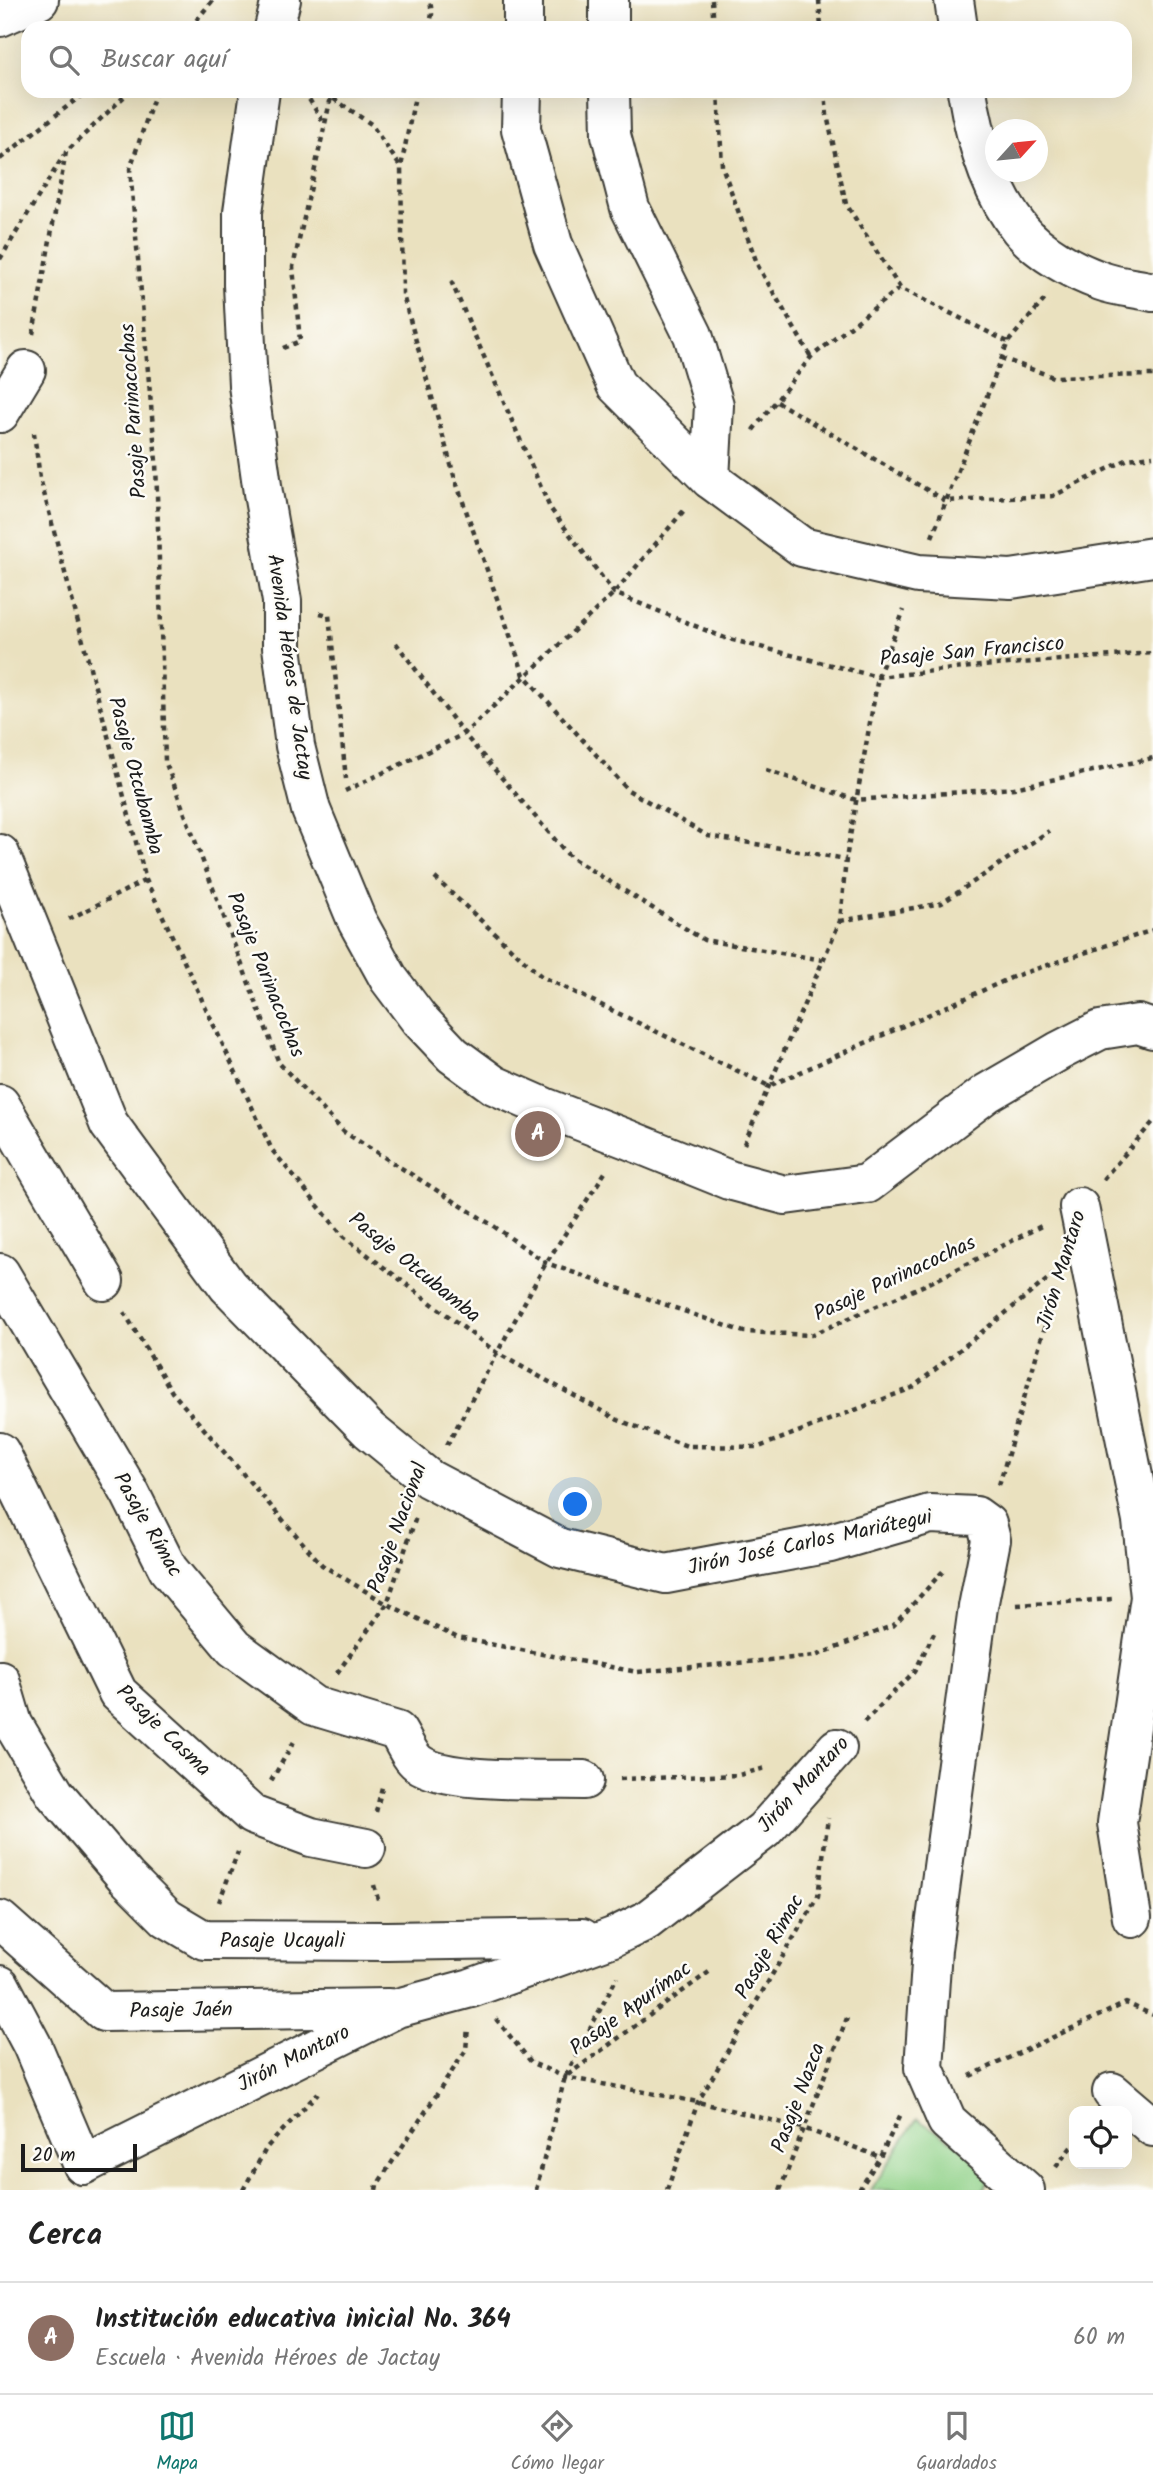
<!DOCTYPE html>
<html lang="es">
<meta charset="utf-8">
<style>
body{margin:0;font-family:Kalam,sans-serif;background:#f2f2f2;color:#222}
.controls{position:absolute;right:21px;bottom:21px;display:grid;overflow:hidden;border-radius:14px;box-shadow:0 7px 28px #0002}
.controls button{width:63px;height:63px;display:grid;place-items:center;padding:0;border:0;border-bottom:2px solid #e0e0e0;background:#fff;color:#222;font:35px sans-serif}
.compass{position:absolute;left:985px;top:119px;width:63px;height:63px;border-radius:50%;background:#fff;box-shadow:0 7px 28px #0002;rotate:63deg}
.scale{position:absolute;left:21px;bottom:18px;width:116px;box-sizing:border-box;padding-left:7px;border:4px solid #1c1c1c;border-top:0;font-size:19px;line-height:24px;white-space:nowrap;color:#1c1c1c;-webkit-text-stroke:5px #fdfcf7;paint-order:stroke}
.you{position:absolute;left:576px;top:1505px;width:24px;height:24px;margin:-18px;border:5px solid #fff;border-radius:50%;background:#1a73e8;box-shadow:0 0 0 10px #1a73e833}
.badge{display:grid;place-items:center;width:46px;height:46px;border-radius:50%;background:#0f766e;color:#fff;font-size:23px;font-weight:700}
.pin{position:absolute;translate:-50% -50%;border:4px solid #fff;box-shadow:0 2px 7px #0006}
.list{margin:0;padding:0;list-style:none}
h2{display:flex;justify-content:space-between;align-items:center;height:91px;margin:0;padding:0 28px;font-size:30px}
h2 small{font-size:23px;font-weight:400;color:#767676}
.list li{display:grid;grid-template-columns:46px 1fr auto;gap:21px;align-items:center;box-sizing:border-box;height:112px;padding:0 28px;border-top:2px solid #e0e0e0}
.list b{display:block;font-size:26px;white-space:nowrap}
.list p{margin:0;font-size:23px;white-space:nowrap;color:#767676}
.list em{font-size:23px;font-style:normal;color:#767676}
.icon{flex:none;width:38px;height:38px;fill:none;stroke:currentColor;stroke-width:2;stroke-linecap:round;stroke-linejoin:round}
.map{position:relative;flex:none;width:1153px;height:2190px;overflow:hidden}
.search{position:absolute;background:#fff;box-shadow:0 7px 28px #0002;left:21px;right:21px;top:21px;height:77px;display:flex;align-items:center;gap:18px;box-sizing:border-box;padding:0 24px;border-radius:21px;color:#767676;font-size:26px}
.sheet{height:203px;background:#fff}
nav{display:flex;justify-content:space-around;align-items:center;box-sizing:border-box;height:98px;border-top:2px solid #e0e0e0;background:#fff;font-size:19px;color:#767676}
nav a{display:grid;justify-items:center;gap:4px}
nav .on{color:#0f766e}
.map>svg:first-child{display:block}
</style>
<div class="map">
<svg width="1153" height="2190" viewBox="0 0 1153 2190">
<rect width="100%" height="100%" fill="#fdfcf7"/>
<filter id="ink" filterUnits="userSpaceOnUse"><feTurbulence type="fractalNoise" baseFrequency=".0143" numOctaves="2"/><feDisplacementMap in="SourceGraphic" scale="14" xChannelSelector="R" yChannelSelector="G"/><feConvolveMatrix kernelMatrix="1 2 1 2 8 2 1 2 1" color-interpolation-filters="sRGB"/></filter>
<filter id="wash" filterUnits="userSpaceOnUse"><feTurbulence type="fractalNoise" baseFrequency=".00686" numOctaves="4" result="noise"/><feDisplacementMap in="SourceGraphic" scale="28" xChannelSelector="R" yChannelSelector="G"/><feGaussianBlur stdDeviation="1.57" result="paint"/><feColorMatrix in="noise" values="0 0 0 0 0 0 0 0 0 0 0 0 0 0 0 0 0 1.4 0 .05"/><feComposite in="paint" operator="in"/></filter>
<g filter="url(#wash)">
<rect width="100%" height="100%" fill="#eae1bf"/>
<!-- green -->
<polygon fill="#90d189" stroke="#567652" stroke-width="2" points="917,2119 996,2169 983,2190 871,2190"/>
</g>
<g filter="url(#ink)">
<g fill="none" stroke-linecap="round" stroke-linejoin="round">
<!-- street casing -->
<g stroke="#3b3a34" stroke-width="42">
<g id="street">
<polyline points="609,0 609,28"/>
<polyline points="954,0 958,28"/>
<polyline points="523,28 523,0"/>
<polyline points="522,91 521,129 553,244 616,385 710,479 802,547 918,574 1011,579 1153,557"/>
<polyline points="610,91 611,135 630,208 693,335 714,405 710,479"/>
<path d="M 967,91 C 975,139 989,191 1020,229 C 1039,252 1073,271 1101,281 C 1117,287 1136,288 1153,292"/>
<polyline points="0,413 26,370"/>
<polyline points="0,854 109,1124 228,1286 369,1430 429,1479 560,1548 666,1574 830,1543 930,1514 976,1516 987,1524 991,1540 978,1607 932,1949 924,2068 947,2121 1025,2190"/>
<polyline points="0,1104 104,1281"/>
<polyline points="1079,1207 1142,1521 1150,1597 1117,1823 1132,1918"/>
<path d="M 0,1273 L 130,1493 L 168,1569 L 234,1648 L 314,1706 L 397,1731 C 403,1740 409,1756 418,1763 C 446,1784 546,1779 584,1780"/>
<polyline points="0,1452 118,1693 252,1815 311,1837 366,1848"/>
<polyline points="0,1680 13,1724 55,1794 126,1877 167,1918 204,1940 387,1941 582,1938"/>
<polyline points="0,1920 104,2012 388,2008"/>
<polyline points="0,1985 32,2045 83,2165"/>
<polyline points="1112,2092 1153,2127"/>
<polyline points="83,2165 397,2008 471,1988 613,1937 646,1921 764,1830 837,1748"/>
</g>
</g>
<!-- secondary casing -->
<g stroke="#3b3a34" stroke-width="42">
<g id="secondary">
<polyline points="0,17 39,0"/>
<polyline points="274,28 281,0"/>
<polyline points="260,91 243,212 243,285 248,385 263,493 282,601 282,647 295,746 311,810 357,921 389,979 419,1019 453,1055 494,1085 544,1107 627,1139 729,1180 785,1195 867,1184 987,1093 1059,1051 1100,1030 1138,1024 1153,1029"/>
</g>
</g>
<!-- path -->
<g stroke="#3b3a34" stroke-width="4.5" stroke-dasharray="5 5" stroke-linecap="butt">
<polyline points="712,0 714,28"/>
<polyline points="819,0 821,28"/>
<polyline points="190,28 213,0"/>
<polyline points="429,28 432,14 430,0"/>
<polyline points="156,91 130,169 156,461 165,761 279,1063 344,1132 492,1225 546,1263 744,1332 811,1335 938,1279 1043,1225"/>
<polyline points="304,91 325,125"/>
<polyline points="416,91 401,167 403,295 455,479 524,675 628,790 708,836 846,859"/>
<polyline points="718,91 722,166 758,266 811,357"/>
<polyline points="825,91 827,115 846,204 900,288 1008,342"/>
<polyline points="0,159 87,91"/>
<polyline points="0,259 64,155"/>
<polyline points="451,281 550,508 614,593 725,638 878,677 981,666 1153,653"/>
<polyline points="33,334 66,152 130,91"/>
<polyline points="283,348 300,341 293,267 331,97 371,124 400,166"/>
<polyline points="1001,358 1053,377 1153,375"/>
<polyline points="777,402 946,501 1053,496 1128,459 1153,456"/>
<polyline points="753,430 811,357 900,288"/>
<polyline points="34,433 40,478 146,880 272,1150 344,1237 497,1353 618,1420 687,1446 759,1447 912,1388 1053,1275"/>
<polyline points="932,537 1008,342 1046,298"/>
<polyline points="320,613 329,615 346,779"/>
<polyline points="396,643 464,734 570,857 704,940 823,960"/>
<polyline points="766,770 856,800 1014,788 1153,758"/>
<polyline points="345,791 464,734 614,593 686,508"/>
<polyline points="435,878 541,976 769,1086 1015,976 1153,930"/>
<polyline points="69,919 146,880"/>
<polyline points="840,921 942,903 1049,831"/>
<polyline points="744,1144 840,921 846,859 878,677 904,610"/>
<polyline points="1103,1179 1153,1122"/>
<polyline points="124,1312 172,1392 322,1565 387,1604 458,1638 637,1672 815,1656 894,1625 944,1570"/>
<polyline points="447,1445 546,1263 606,1171"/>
<polyline points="999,1485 1055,1291"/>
<polyline points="1017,1605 1113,1599"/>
<polyline points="337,1673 387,1604 417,1514"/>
<polyline points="864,1722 915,1671 934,1633"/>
<polyline points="620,1779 739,1775 765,1768"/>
<polyline points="271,1781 295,1740"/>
<polyline points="376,1812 383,1783"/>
<polyline points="374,1885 379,1903"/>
<polyline points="219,1902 238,1852"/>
<polyline points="496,2019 532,2063 565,2077 698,2102 803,2128 880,2157"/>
<polyline points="566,2075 617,1977"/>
<polyline points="970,2076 1126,2003 1153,2015"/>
<polyline points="1056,2167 1074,2143"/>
<polyline points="243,2190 267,2147 318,2093"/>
<polyline points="376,2190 377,2185 466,2050 468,2027"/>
<polyline points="536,2190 565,2077 709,1972"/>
<polyline points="667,2190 698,2102 818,1896 828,1818"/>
<polyline points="780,2190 847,2018"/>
<polyline points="859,2190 880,2157 901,2114"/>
</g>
<!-- street -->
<use href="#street" stroke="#fff" stroke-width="38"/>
<!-- secondary -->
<use href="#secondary" stroke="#fff" stroke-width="38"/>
</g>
</g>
<g text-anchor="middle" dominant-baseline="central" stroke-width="5" stroke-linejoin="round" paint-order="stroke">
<!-- street labels -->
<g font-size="21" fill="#1c1c1c" stroke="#fdfcf7">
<text transform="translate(134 411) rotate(-94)">Pasaje Parinacochas</text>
<text transform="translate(972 652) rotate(-5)">Pasaje San Francisco</text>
<text transform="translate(289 667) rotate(82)">Avenida Héroes de Jactay</text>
<text transform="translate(135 776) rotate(75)">Pasaje Otcubamba</text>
<text transform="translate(265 975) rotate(68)">Pasaje Parinacochas</text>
<text transform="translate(414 1268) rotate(39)">Pasaje Otcubamba</text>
<text transform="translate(1062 1270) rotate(-73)">Jirón Mantaro</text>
<text transform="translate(895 1279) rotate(-25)">Pasaje Parinacochas</text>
<text transform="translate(147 1525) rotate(60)">Pasaje Rímac</text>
<text transform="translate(398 1528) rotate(-70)">Pasaje Nacional</text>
<text transform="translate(810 1543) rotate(-12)">Jirón José Carlos Mariátegui</text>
<text transform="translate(163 1731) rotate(44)">Pasaje Casma</text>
<text transform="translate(804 1785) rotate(-47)">Jirón Mantaro</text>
<text x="282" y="1941">Pasaje Ucayali</text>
<text transform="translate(770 1947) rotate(-60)">Pasaje Rimac</text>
<text transform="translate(631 2009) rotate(-36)">Pasaje Apurímac</text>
<text transform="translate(181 2011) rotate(-1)">Pasaje Jaén</text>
<text transform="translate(294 2059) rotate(-27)">Jirón Mantaro</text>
<text transform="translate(799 2098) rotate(-69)">Pasaje Nazca</text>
</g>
</g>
</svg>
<div class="controls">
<button><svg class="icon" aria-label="locate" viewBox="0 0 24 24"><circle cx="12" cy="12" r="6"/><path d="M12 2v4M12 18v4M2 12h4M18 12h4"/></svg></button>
</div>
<svg class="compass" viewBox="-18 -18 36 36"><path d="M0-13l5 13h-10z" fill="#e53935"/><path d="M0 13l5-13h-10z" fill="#767676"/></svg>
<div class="scale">20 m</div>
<div class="you"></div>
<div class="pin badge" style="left:538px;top:1134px;background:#8d6e63">A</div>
<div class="search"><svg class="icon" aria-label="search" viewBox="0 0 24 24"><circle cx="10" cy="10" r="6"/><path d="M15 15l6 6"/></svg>Buscar aquí</div>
</div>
<section class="sheet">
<h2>Cerca<small></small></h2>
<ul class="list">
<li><span class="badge" style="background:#8d6e63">A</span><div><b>Institución educativa inicial No. 364</b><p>Escuela · Avenida Héroes de Jactay</p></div><em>60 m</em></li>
</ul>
</section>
<nav>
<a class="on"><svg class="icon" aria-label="map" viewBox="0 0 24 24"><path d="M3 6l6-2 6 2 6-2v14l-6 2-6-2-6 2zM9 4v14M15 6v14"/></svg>Mapa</a>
<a><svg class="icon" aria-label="directions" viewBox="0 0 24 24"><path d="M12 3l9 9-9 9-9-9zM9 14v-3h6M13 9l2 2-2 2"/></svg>Cómo llegar</a>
<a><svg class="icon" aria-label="saved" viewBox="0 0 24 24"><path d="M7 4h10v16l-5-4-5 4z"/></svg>Guardados</a>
</nav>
